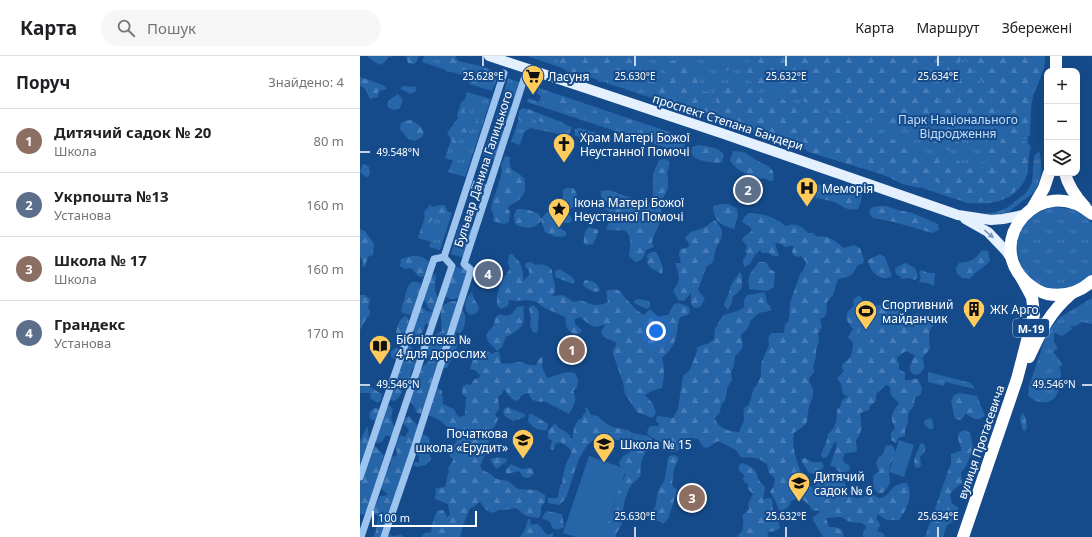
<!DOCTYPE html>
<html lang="uk">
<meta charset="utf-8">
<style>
body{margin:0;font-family:"Noto Sans",sans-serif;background:#f6f6f6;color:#202124}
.controls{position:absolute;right:12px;top:12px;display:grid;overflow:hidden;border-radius:8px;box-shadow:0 4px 16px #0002}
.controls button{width:36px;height:36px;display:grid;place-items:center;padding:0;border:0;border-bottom:1px solid #e0e0e0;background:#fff;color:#202124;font:20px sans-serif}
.scale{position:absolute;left:12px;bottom:10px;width:105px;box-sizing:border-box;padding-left:4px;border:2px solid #fff;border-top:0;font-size:11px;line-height:14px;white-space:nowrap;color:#fff;-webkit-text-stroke:3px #154b8a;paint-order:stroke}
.you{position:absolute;left:296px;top:275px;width:14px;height:14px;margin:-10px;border:3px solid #fff;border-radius:50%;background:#1a73e8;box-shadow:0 0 0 6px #1a73e833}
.badge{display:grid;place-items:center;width:26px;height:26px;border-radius:50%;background:#db2777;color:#fff;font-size:13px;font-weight:700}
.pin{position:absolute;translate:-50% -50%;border:2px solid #fff;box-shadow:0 1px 4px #0006}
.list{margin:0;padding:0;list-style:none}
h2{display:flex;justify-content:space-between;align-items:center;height:52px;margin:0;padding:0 16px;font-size:17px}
h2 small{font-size:13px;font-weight:400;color:#757577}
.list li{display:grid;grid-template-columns:26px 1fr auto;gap:12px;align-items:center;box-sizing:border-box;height:64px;padding:0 16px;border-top:1px solid #e0e0e0}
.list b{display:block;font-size:15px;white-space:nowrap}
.list p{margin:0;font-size:13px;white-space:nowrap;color:#757577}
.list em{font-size:13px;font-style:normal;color:#757577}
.icon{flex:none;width:22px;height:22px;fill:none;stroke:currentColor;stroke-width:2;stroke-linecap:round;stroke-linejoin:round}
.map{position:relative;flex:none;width:732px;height:481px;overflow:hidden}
header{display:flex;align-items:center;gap:24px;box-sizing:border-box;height:56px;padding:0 20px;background:#fff;border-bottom:1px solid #e0e0e0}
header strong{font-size:19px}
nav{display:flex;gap:22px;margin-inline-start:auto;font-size:14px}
.search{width:280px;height:36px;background:#f6f6f6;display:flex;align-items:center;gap:10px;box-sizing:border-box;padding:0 14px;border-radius:22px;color:#757577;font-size:15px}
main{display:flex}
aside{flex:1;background:#fff}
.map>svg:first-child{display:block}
</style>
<header>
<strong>Карта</strong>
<div class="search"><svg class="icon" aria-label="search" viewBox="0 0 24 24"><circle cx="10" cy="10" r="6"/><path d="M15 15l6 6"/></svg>Пошук</div>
<nav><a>Карта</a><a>Маршрут</a><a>Збережені</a></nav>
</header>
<main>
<aside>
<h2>Поруч<small>Знайдено: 4</small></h2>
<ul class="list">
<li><span class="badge" style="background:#8d6e63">1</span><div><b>Дитячий садок № 20</b><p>Школа</p></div><em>80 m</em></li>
<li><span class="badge" style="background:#5c6f8a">2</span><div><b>Укрпошта №13</b><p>Установа</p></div><em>160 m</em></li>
<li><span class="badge" style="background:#8d6e63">3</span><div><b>Школа № 17</b><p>Школа</p></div><em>160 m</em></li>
<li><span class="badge" style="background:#5c6f8a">4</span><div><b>Грандекс</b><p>Установа</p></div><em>170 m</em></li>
</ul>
</aside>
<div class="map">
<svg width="732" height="481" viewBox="0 0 732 481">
<defs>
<pattern id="grass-tufts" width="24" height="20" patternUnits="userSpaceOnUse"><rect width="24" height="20" fill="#2765a9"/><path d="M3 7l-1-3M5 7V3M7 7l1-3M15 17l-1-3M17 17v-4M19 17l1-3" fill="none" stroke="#477cb6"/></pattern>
<pattern id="forest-firs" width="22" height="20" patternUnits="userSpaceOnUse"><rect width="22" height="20" fill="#2765a9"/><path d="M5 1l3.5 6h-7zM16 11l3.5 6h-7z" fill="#477cb6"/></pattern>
<pattern id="water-rules" width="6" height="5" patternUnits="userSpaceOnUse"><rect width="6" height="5" fill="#355e8c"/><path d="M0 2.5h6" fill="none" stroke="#53769d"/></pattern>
</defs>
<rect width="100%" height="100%" fill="#154b8a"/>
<!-- grass -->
<g fill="url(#grass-tufts)">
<polygon points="64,0 82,0 138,18 132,35 109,28 111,22 62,6"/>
<path d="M 167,0 L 680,0 C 677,14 671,28 670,42 C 668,57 667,73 668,88 C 668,99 670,114 665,124 C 653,146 630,149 608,147 L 380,72 Z"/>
<polygon points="148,22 159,26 154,43 143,40"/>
<polygon points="179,32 327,82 322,97 167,46 168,42 179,46 181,40 177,38"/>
<polygon points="107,36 131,43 105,121 88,116 93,105 85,102"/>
<polygon points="140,49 151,52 146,68 135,64"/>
<polygon points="162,54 212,71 209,80 170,72 164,76 160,89 151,86"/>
<polygon points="133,71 144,75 135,103 123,99"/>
<polygon points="216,73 242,82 240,88 214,79"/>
<path d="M 679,95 C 683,108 682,127 673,137 C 670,140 666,142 663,145 C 646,157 646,162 624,158 L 636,156 L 647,152 L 667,136 L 672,126 L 674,100 Z"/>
<polygon points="69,149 92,157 80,194 69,191 71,186 58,182"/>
<path d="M 694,151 C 710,152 722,155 732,167 L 732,218 C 729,221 726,224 723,227 C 717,231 710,233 703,234 C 665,238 642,190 669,163 C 676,156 685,153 694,151 Z"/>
<polygon points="100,169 113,172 104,202 91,198"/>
<path d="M 732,242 L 732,268 L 722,266 L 714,271 L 713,269 L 711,270 L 712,273 L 702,280 L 695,277 L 694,278 L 694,286 L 698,292 L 694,295 L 694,297 L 703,309 L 699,311 C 702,317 701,320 699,326 C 698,330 699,335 697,338 C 691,350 675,348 668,339 L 669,335 L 668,333 L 687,277 L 699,262 Z"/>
<polygon points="568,316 611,327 615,333 585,326 584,330 568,326"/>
</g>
<!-- forest -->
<g fill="url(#forest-firs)">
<polygon points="7,0 35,0 28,1 22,9 14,6"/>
<polygon points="46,0 59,0 57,5 54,8 48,7"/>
<path d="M 80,0 L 96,0 L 97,4 C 108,10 145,8 134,30 C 128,33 124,28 120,24 L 114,28 L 111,27 L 106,19 L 97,16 L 87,16 L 80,7 Z"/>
<path d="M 202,0 L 224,0 C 220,5 221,9 222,15 L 218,18 C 209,16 203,15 198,7 Z"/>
<path d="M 225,0 L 268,0 C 273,8 275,11 271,20 L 265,23 L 260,23 L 247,19 L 246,23 L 242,26 L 239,26 L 234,18 L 234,14 L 233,12 L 224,9 L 224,3 Z"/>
<polygon points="391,0 530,0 552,12 572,17 577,12 583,11 585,16 577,55 571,64 569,76 563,84 555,79 558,72 544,73 508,63 483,60 464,50 445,46 435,40 387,24 383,18"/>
<polygon points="537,0 601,0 601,4 597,10 588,50 583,55 580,56 587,10 586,6 580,6 569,13 557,10"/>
<path d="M 608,0 L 685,0 L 684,12 L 678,29 L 674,36 L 671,51 L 670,79 L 665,83 L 657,83 L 667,87 L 671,90 L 665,119 L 659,131 L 650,140 L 638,145 L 625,145 L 611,147 L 583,139 L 580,129 L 572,122 L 564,125 L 560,132 L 542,128 L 531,122 L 523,114 L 508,110 L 501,112 L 448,96 L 442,88 L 438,79 L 428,81 L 411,82 L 402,78 L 388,74 L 377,64 L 375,58 L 367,62 L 361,62 L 354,36 L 360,29 L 371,28 L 378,31 L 391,33 L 407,41 L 422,43 L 437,50 L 452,51 L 474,61 L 484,62 L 498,70 L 513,71 L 540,88 L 557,92 L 564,99 L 577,97 L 591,98 C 601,112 616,111 630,103 L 630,98 L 627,92 L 626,76 L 646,84 L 656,83 L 649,79 L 640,56 L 633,46 Z"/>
<polygon points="365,2 370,3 371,11 367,15 356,14 361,3"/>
<path d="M 317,4 C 320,5 326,4 330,6 C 342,12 340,24 337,34 L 352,37 L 355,45 L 354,52 C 341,66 320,57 313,41 C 305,40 306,42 300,43 C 294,44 284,34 283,29 C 287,25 292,25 297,25 C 303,18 304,12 309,5 Z"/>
<path d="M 605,4 L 609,7 L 639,58 L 646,81 L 629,76 L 616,70 L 608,73 C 605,79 595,93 589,94 C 586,94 582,93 579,93 C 574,93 571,93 566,92 L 566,84 L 571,78 L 572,71 L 577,63 L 589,52 L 599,11 Z"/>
<polygon points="0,21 23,29 27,33 19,35 18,41 10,43 5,33 0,29"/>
<polygon points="43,30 56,31 56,35 51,38 40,33"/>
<polygon points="38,38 43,44 40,52 34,54 27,51 29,44"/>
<path d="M 192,39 L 198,39 L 230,50 C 236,60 245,59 256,59 L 261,65 L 270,64 L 274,66 L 276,78 L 274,80 L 272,80 C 267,75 251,69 244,71 L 234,64 L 218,62 L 210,55 L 200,54 L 190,49 L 183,48 L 184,42 Z"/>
<polygon points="107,43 110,49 109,52 104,53 106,59 104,63 105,67 109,69 109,72 107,77 104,76 101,77 100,82 96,87 93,87 87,77 98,62 97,58 102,45"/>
<polygon points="162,52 168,53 206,68 207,73 204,73 173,63 171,64 171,69 164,68 158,63 159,55"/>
<polygon points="115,54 118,55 121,62 120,68 116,69 116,62 114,59"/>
<polygon points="51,64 60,70 64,76 62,81 54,85 47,82 40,73 41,67 45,65"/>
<path d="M 286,70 C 294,75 302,77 311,80 C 314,82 317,81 320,83 L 321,91 L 319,95 L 304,91 L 299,86 L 280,79 L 280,76 Z"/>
<polygon points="215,73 220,72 239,78 241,79 242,84 237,84 217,77 215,75"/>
<path d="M 338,89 C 346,90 359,91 364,99 L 362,106 C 355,108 334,105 332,98 C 331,96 332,93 332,91 Z"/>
<path d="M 373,95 L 384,96 L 401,107 L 408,110 L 413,115 L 414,124 L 410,125 C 402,121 403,123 395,122 C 391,122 370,109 370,104 C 370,102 373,98 373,95 Z"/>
<path d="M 145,100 L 150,101 C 149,118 153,112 164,122 C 168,141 160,143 147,152 L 150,156 L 149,166 L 144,168 L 133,165 L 134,160 L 131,153 L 132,147 L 139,127 L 142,115 L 141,109 Z"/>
<path d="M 306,103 L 310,106 L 307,117 L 308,121 L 308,132 L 302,144 L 299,169 L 293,182 L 292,187 L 294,191 L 286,194 C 284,201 283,205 275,206 L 269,200 C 269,195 271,189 270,184 C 268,167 253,179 246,172 L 253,161 L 252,157 L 244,153 L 250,150 L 249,146 C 243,143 240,142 241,135 L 249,134 L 271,142 L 280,148 L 281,152 L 284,154 L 287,151 L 293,142 L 293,118 L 299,104 Z"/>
<polygon points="5,108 9,111 10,117 8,121 6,121 0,116 2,109"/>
<path d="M 454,128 L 495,133 L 502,135 L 501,145 L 498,153 C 488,156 483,150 474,146 C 468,144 462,143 455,142 L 450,134 Z"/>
<path d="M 207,132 L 213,132 C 220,140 221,151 208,153 C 204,147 202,142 203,134 Z"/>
<path d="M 361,148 L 368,148 L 376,152 C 381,163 375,162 375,173 C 362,171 353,164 353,150 Z"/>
<path d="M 80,149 L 85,149 L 88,157 C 82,160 76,160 70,166 L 71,174 L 60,180 L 59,179 L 65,161 L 64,156 L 66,153 Z"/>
<polygon points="517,150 526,150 538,154 552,157 578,168 579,174 572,177 534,166 513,162 509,157 511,152"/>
<path d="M 197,152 C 204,153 210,157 212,164 L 210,167 L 199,166 L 198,168 L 199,171 L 206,176 L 206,180 L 196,181 L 185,176 L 181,164 C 175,174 165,173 155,168 L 154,159 L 157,153 C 166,153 171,154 179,158 L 181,163 L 187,156 Z"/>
<path d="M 389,157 C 405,158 414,161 426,170 C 434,166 443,170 448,177 L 453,177 L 457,181 C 465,178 477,185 483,192 L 494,189 L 500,192 L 504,204 L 503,207 L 497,210 C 492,221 489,221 478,223 L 473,239 L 467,246 C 465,254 471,258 460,263 L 462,271 L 458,277 L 459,285 L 456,294 L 456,301 L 453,310 L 454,316 L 449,322 C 449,327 452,329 453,334 C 454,342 449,348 448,356 C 447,360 448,364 446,368 L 434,377 C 431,393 438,409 444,423 L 448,425 L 452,432 L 455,430 L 456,421 L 468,416 L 472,416 L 476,422 L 483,423 L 486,430 L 488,440 C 501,444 500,442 512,438 C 515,439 518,443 521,442 C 531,440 530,427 547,427 C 554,439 546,455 539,464 L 527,464 L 517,458 L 517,463 L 520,469 L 517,476 L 523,477 L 525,481 L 503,481 L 503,476 L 506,472 L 505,469 L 498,466 L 497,467 L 488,465 L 481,461 L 466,462 L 469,471 L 475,471 L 482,474 L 484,481 L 463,481 L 453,464 L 453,461 L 460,456 L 459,455 L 452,454 L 450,450 L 441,442 L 431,445 L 429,450 L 422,455 L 419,454 L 415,444 L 410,436 L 414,429 L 415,422 L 409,417 L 407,408 C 403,406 399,402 395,402 C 390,401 386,402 381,401 L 376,394 L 358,385 C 353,387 350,393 343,391 L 338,383 L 334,382 L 327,382 C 324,390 320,396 311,396 L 305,392 L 304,388 C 299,384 291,383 287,377 L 288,373 L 290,370 L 298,370 L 299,368 L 296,365 L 297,360 L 313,362 L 318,353 L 323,320 L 330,314 C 332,306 337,300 337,291 L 349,287 L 354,283 L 355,273 L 363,259 L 378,255 L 384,251 L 384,244 L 387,239 L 405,236 L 407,247 L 410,250 L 411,254 L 409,255 L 399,257 L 391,264 L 388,272 L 381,279 L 383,290 L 381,294 L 375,300 L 374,310 L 371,316 L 372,324 L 367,332 L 365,344 L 361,349 L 360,356 L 355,362 C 357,372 370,376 379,376 C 380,372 384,367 384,363 C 384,356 381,353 389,349 L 394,332 L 397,329 L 401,320 L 401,308 L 409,289 L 408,282 L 411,277 L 424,277 L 425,269 L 429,264 L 430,247 L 440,218 L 444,213 L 446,206 L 441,200 L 438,201 L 433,199 L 432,195 L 434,191 L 432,190 L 425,191 L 421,188 L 417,187 L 415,188 L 419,200 L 413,200 L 409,197 L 402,197 L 400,194 L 394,200 L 390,208 L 384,211 L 383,204 L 387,198 L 385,195 L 387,190 L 382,184 C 384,178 389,179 392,174 C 390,169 385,170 382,165 L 386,159 Z"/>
<path d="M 355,164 C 368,179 360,181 355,196 C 354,199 354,203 353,206 L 346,211 L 338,234 L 345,243 L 340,251 L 334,252 L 331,248 L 331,237 L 324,245 L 318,244 L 313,234 C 322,225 319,218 315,207 L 321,207 L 319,199 L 320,193 L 327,192 L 330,189 L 325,182 C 330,174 337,175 345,171 C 349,169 350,166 355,164 Z"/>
<path d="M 229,171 L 238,174 L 238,177 L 233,188 L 228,189 L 224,188 C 223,182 225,174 229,171 Z"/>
<polygon points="0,173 5,175 14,188 13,199 8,201 5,211 2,210 3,206 0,200"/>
<path d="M 622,194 L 628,195 L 630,205 C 623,213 616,214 610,223 L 602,222 L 597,218 L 596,212 L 599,207 C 604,206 611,206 615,202 C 618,200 619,197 622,194 Z"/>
<path d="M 291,196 L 296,196 C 300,204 304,209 302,218 L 291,212 L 287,207 L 288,202 L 286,200 Z"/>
<path d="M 152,198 C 161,206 164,214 163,225 L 169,219 L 169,215 L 165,210 L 166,207 L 171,206 L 175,209 C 182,207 187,209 192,214 C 192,225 199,231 192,240 L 203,239 L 214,246 L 221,244 C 230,249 239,251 248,246 L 246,235 C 261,231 259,235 267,244 C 271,248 279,257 284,259 L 290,253 L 299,261 L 304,259 L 308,259 L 314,248 L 319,247 L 329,251 L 330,256 L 327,259 L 320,261 C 318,266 318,271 317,277 C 315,288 310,295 302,302 C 305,309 304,325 302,332 L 292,335 L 285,339 L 293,348 L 296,357 L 292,362 L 277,356 L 265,338 L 263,326 L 261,321 L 253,298 L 253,294 L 257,287 L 244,281 L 241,277 L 245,268 C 232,274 231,269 220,261 L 215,263 L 215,268 L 222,275 L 220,277 L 216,278 C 207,276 205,269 206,262 C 199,257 192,256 185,252 C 181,250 178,246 174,245 C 165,243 157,246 149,244 L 148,250 L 141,253 L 137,250 C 136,236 141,224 150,213 L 148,207 L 149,199 Z"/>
<path d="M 520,198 L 525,201 L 532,220 C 530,221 528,222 526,222 C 517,223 508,212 508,204 Z"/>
<path d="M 52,200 C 59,199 65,201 69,207 L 63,221 L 59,221 L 51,212 L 45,213 L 40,210 L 41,203 Z"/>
<path d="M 399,206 L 406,206 L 410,213 L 415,216 L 414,231 L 407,235 L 390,233 C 385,221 392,215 399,206 Z"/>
<polygon points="110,207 115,212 115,215 100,242 90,243 85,240 93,216 96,211 102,212 104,209"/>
<polygon points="545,207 555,212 558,221 555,224 549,222 541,223 541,221 536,218 535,212"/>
<polygon points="200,213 212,221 215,225 213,228 195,221 195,215"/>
<polygon points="561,214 568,217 575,217 574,230 568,227 559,226 561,221 559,217"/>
<polygon points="380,216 382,220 382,232 372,242 372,247 368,253 365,251 364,248 368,240 371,229"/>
<path d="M 72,218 L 76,219 C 76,233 72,232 80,245 L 70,268 L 65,268 C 64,278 58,278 57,286 C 51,288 49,286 46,281 L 58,252 L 64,252 L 67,255 L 74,256 L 68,252 L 67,249 L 61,239 Z"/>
<path d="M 226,224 C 234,225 238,227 240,235 C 233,237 229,234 223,229 L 224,225 Z"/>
<polygon points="52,226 57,226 61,228 60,232 53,255 50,259 42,257 41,254 48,230"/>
<path d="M 112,236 L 114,243 L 118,249 L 119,254 L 115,258 L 110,259 C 102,253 105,242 112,236 Z"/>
<polygon points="0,239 5,239 10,243 8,253 10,254 10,258 6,263 0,274"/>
<path d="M 499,239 L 507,249 C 515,250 522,248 530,248 L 540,256 L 547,260 L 558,257 L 564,260 L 571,257 L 574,268 L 570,274 L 569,279 L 570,293 L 562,302 L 564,307 L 564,313 L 558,319 L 553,318 C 547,312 551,307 555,300 L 554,299 L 546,295 L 537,301 L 537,305 L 539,307 L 539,313 L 545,317 L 545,324 C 550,325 553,322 558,323 L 562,332 L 561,338 L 555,342 L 553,351 L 548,358 L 548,366 L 545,374 L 545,380 L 538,382 L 536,387 L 531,384 L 531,377 L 535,372 C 529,360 532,358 539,347 L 531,339 L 530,331 L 526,329 L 516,338 L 516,345 L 510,350 L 509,354 L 500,357 C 502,367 503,376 496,384 L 497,394 L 496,396 L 485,397 L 483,402 L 484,406 L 490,410 L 489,415 L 480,417 L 475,411 L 470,410 L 477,389 L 475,385 L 467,401 L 463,402 L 461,399 C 463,392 468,385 468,378 C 476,372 477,364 477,354 L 480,351 L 482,344 L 488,341 L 483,338 L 481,328 L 477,322 L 484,315 L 482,312 L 482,308 C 492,303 492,298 493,287 L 488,281 L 493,273 C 485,263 483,258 494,250 L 493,244 Z"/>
<polygon points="279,243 288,245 291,248 290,251 287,253 274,247 274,244"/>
<path d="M 96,245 L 101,247 L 103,256 L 105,259 C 106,265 105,272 100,277 L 95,276 C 100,295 95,295 87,312 L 82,312 L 77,328 L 78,332 L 82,335 L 83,348 L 94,353 L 97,359 L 100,361 L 105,359 L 106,341 L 102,338 L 103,330 L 107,328 L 110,329 L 115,323 L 119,322 L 120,319 L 115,314 L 110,313 L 115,297 C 122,294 126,293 132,298 L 135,296 L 139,296 L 141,307 C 148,309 153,306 160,306 C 167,307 166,310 176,309 L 178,304 L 183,300 L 182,311 L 187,322 L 207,316 L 215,317 L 218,324 L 217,331 L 213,335 C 218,344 214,349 209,358 L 186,346 L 183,345 L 181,346 L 172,344 L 168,337 L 162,339 L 159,343 L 155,345 L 152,343 L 144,333 L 142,338 L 138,341 L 139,353 L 135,358 L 138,363 L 135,370 L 131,374 L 127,395 L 120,410 L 122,414 L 131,418 L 136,423 L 148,425 L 158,433 L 176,434 L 185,439 L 185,446 L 181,450 L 181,457 L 179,462 L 166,460 L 156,452 L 144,454 L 139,454 L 133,457 L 126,454 L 120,446 L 116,448 L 114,451 L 110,452 L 103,469 L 100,481 L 61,481 L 65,477 L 71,476 L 72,468 L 77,455 L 83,454 L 87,461 L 90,459 L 88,448 L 75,443 L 76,432 L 85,431 C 87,426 86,422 89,416 L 88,412 L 94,403 L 90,401 L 89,396 L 91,390 L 95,388 L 97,385 L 95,380 C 89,377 89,372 84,368 C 77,361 66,358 57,357 L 54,350 L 51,347 L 49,341 L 62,311 L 71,303 C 70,300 67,298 67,295 C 65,285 74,279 82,275 C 82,267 80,259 81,251 L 89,246 Z"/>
<path d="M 173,249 C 182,256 178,259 178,267 C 178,271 179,272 177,277 L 173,276 L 170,270 L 171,263 L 169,252 Z"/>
<path d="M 164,250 C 163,254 164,259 164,263 C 164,271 153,278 146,281 L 142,291 L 137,295 L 128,285 L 126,279 L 134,269 L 135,262 L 140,258 L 146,260 L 152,258 L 157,251 Z"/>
<path d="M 46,260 C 53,268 45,276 40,283 L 36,282 C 36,274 37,263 46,260 Z"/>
<path d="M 45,289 L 50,289 C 53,293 54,299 57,303 C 57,309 53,311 51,316 C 50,322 51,325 48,330 L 43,329 C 41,336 41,343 33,345 L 29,343 L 36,304 L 31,301 L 31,295 L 36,292 L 40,293 Z"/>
<path d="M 6,330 C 12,331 16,335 22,338 L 21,344 L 18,347 L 11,343 L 10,337 L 0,337 L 0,331 Z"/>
<path d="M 600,337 L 617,340 L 625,360 C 617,365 613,364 606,357 L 601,364 L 595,363 L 591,346 L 594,339 Z"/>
<path d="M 21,350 L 30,350 L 33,353 L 31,362 L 35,372 L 33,381 L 26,379 L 22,386 L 16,387 C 12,381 12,371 16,365 L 10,363 C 9,358 9,356 14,352 L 20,353 Z"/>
<polygon points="147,351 165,358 165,361 153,365 146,361 143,356 144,353"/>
<path d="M 225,352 L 227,352 L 231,359 L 238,360 L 245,367 L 253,371 L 268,374 L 272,377 L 288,380 L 293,385 C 286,393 278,409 281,419 C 278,423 275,425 272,428 C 264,439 264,452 261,465 L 262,468 L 256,478 L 256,481 L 242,481 L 254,450 L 259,430 L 265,420 L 265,414 L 260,410 L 259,407 L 263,400 C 268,398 271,396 272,391 C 267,389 263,386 258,384 C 253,383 247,382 242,382 C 220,381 213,425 207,439 C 206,443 202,446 199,449 L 188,447 L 188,442 L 197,442 L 198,441 L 200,429 L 202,428 C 203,422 203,416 205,412 C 208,397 220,397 200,386 L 195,388 L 194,393 L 192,394 L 190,392 L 192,385 L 188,382 L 188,375 L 194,368 L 197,369 L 198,372 C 203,374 209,377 211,382 L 213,382 L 214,372 L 218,364 L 221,363 L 223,359 L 226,356 Z"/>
<polygon points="662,357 665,360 667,371 665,375 663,375 660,364"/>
<path d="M 169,358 L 172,358 L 188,368 L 187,374 C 179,375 172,372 168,365 Z"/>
<path d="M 49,360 L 57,369 L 61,378 C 72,380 69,384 69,393 C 69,396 70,400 71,403 L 66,409 L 57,411 L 53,409 L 55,406 L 59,406 L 59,400 L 54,397 L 28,478 L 32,480 L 41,479 L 44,481 L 13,481 L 16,475 L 18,461 L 13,457 L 13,454 L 20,440 L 28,439 L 21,432 L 24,418 L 30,410 L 31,401 L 36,400 L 37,397 L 35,388 L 41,379 L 45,381 L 49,374 L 43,367 L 43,363 Z"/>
<path d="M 571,362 C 573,365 574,369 573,373 L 569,373 L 564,368 L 565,364 Z"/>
<path d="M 7,370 C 11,384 8,387 3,401 C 1,404 1,409 0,413 L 0,385 Z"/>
<path d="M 605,374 L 610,377 L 614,395 C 606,404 610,408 601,416 L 602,427 L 593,434 L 590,439 L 592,448 L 598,451 C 599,461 595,465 587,469 L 583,481 L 565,481 L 591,407 L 591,398 L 601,395 C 602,386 591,378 605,374 Z"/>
<path d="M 562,387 L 565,389 L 565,395 L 560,401 L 561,409 L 559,412 L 555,411 C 552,402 558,397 560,388 Z"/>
<polygon points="14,389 24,399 8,456 3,459 0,458 0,417"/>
<path d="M 532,389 L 535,394 L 536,399 C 533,403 530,406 529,413 C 528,418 532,424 529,429 C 527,432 525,433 523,437 L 518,437 L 514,433 L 513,420 L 519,415 L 516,407 L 518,402 L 524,397 L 525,390 Z"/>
<path d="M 314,399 L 318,401 L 318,405 L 314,412 L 312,429 L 314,432 L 317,433 C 317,435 309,462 307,464 C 306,465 304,467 303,468 L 299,465 L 295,465 L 292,457 C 297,448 296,447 297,439 C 298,433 302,429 304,425 C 307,416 306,408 309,400 Z"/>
<polygon points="138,401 147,403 146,406 136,413 130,403"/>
<path d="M 445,402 L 452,406 L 462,406 L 464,411 C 459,416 456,418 449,417 L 442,406 L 441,403 Z"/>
<path d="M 382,407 C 403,414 392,420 405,431 L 403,443 L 409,442 L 412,443 L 413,452 L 411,462 L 417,464 L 419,467 L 420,472 L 415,475 L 407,476 L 409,481 L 377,481 L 383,474 C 382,469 385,465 382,460 L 389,453 L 388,448 L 393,438 L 388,433 L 388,428 L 385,427 L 383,424 L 384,419 L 380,416 L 378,410 Z"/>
<polygon points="151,408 162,413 169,412 172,413 174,418 168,422 163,421 159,415 148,418 146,417 146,414"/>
<path d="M 186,455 L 202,458 L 204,471 C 197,475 192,474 190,466 L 182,462 Z"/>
<polygon points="168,463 170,463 171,469 178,468 187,479 193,477 193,481 160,481 165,474"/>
</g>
<!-- garden -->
<g fill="#2765a9">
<polygon points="503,263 516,267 510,287 497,283"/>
<polygon points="539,384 554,389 544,421 529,416"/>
<polygon points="229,400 266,413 243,481 216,481 203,477"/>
</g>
<!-- water -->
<polygon fill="url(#water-rules)" stroke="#8fbff2" points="117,124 124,127 124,129 126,129 124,137 121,137 121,139 113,136 113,134 111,133 114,125 116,126"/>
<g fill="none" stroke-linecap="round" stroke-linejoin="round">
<!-- minor -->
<g stroke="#9dc4ef" stroke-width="7">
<polyline points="0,421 74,203 84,201"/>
<polyline points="1,481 92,210 84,201 144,17"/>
<polyline points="24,481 52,399 111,214 104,208 164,23"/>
</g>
<!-- major -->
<g stroke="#e5f0ff" stroke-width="10">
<polyline points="129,0 364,78 598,159 631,164 643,163 663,159"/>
<polyline points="605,163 628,176 646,195 652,204"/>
</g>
<!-- highway -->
<g stroke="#fff" stroke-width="12">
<polyline points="696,0 696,15"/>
<path d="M 705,117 C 708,130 716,141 725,151"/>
<polyline points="673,151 684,132 689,117"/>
<path d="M 732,158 C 681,115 622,185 666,226 C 672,231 679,236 687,238 C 705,241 719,237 732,225"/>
<path d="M 669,301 C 681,275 689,257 711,238"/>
<polyline points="603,481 657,323 674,258 672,241 661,221"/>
</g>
</g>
<!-- one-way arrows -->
<defs><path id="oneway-solid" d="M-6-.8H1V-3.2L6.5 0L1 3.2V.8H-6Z"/></defs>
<use fill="#7395bf" href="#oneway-solid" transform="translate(629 178) rotate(40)"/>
<!-- ticks -->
<path fill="none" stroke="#fff" stroke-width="1.5" d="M 123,0 L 123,10M 275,0 L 275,10M 426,0 L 426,10M 578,0 L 578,10M 0,96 L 10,96M 0,329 L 10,329M 722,329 L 732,329M 275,471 L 275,481M 426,471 L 426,481M 578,471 L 578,481"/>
<!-- icons -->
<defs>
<g id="supermarket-pin" transform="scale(1.15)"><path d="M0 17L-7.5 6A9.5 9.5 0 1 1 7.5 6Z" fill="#ffcc5b" stroke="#154b8a"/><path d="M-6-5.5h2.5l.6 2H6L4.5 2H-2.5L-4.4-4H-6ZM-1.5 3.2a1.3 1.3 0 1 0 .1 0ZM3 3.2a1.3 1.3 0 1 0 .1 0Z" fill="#111"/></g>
<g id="church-pin" transform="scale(1.15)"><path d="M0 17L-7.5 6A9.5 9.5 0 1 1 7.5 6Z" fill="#ffcc5b" stroke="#154b8a"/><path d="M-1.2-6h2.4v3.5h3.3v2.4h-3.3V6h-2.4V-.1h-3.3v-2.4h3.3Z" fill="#111"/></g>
<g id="hospital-pin" transform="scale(1.15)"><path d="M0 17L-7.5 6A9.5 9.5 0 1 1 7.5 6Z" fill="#ffcc5b" stroke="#154b8a"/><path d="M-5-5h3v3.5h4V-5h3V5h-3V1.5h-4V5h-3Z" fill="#111"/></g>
<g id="sight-pin" transform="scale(1.15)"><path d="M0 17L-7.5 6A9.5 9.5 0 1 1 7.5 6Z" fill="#ffcc5b" stroke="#154b8a"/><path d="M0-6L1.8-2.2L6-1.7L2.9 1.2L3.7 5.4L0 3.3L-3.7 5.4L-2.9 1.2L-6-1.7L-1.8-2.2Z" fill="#111"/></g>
<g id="building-pin" transform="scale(1.15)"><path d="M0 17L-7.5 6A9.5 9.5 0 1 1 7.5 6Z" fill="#ffcc5b" stroke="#154b8a"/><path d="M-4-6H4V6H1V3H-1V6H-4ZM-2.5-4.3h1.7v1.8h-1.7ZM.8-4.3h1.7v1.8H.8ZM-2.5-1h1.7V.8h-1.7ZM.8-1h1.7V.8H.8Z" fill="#111"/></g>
<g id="stadium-pin" transform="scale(1.15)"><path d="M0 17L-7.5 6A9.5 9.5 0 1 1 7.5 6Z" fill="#ffcc5b" stroke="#154b8a"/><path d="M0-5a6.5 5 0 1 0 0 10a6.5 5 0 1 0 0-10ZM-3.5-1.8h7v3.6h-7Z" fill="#111"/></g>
<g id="library-pin" transform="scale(1.15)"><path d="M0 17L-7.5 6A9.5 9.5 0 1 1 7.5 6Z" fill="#ffcc5b" stroke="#154b8a"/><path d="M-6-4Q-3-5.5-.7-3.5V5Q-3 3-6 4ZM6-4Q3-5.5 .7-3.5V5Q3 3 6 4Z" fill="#111"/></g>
<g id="school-pin" transform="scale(1.15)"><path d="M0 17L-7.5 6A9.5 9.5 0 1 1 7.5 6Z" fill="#ffcc5b" stroke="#154b8a"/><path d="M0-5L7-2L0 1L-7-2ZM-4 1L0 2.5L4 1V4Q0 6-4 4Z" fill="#111"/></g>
</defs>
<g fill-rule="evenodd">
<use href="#supermarket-pin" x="173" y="20"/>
<use href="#church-pin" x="204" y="88"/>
<use href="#hospital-pin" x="447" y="132"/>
<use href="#sight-pin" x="199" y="153"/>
<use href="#building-pin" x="614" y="253"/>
<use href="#stadium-pin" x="506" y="255"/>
<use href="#library-pin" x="20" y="290"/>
<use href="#school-pin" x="163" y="384"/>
<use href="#school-pin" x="244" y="388"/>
<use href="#school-pin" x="439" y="427"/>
</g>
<g text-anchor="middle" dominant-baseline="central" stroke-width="4" stroke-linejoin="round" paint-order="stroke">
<!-- shield labels -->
<rect fill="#154b8a" stroke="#b9c9dc" stroke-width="1" x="653" y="263" width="36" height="18" rx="3"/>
<g font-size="11" font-weight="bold" fill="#fff">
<text x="671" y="272">М-19</text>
</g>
<!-- poi labels -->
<g font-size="12" fill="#fff" stroke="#154b8a" text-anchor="start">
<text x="188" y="20">Ласуня</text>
<text x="220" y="81">Храм Матері Божої<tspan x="220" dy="14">Неустанної Помочі</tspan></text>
<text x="462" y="132">Меморія</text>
<text x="214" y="146">Ікона Матері Божої<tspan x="214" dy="14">Неустанної Помочі</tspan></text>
<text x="522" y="248">Спортивний<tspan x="522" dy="14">майданчик</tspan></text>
<text x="630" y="253">ЖК Арго</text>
<text x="36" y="283">Бібліотека №<tspan x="36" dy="14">4 для дорослих</tspan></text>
<text x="148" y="377" text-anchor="end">Початкова<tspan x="148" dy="14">школа «Ерудит»</tspan></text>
<text x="260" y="388">Школа № 15</text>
<text x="454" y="420">Дитячий<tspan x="454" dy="14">садок № 6</tspan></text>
</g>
<!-- park labels -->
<g font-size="12" fill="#c3defb" stroke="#154b8a">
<text x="598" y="63">Парк Національного<tspan x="598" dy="14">Відродження</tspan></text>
</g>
<!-- street labels -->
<g font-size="12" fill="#fff" stroke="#154b8a">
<text transform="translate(368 66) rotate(18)">проспект Степана Бандери</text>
<text transform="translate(123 113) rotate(-72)">Бульвар Данила Галицького</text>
<text transform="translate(621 386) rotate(-71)">вулиця Протасевича</text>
</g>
</g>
<g font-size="10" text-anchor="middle" fill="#fff" stroke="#154b8a" stroke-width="4" stroke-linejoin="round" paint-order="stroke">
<text x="123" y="24">25.628°E</text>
<text x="275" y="24">25.630°E</text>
<text x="426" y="24">25.632°E</text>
<text x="578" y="24">25.634°E</text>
<text x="38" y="100">49.548°N</text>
<text x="38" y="332">49.546°N</text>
<text x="694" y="332">49.546°N</text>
<text x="275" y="464">25.630°E</text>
<text x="426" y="464">25.632°E</text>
<text x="578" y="464">25.634°E</text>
</g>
</svg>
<div class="controls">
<button>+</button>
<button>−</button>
<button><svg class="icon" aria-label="layers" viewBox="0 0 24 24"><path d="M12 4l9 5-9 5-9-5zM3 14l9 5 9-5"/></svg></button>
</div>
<div class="scale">100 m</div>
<div class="you"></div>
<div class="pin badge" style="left:212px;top:294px;background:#8d6e63">1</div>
<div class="pin badge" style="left:388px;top:134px;background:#5c6f8a">2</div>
<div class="pin badge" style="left:332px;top:442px;background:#8d6e63">3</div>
<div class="pin badge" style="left:128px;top:218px;background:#5c6f8a">4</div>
</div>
</main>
